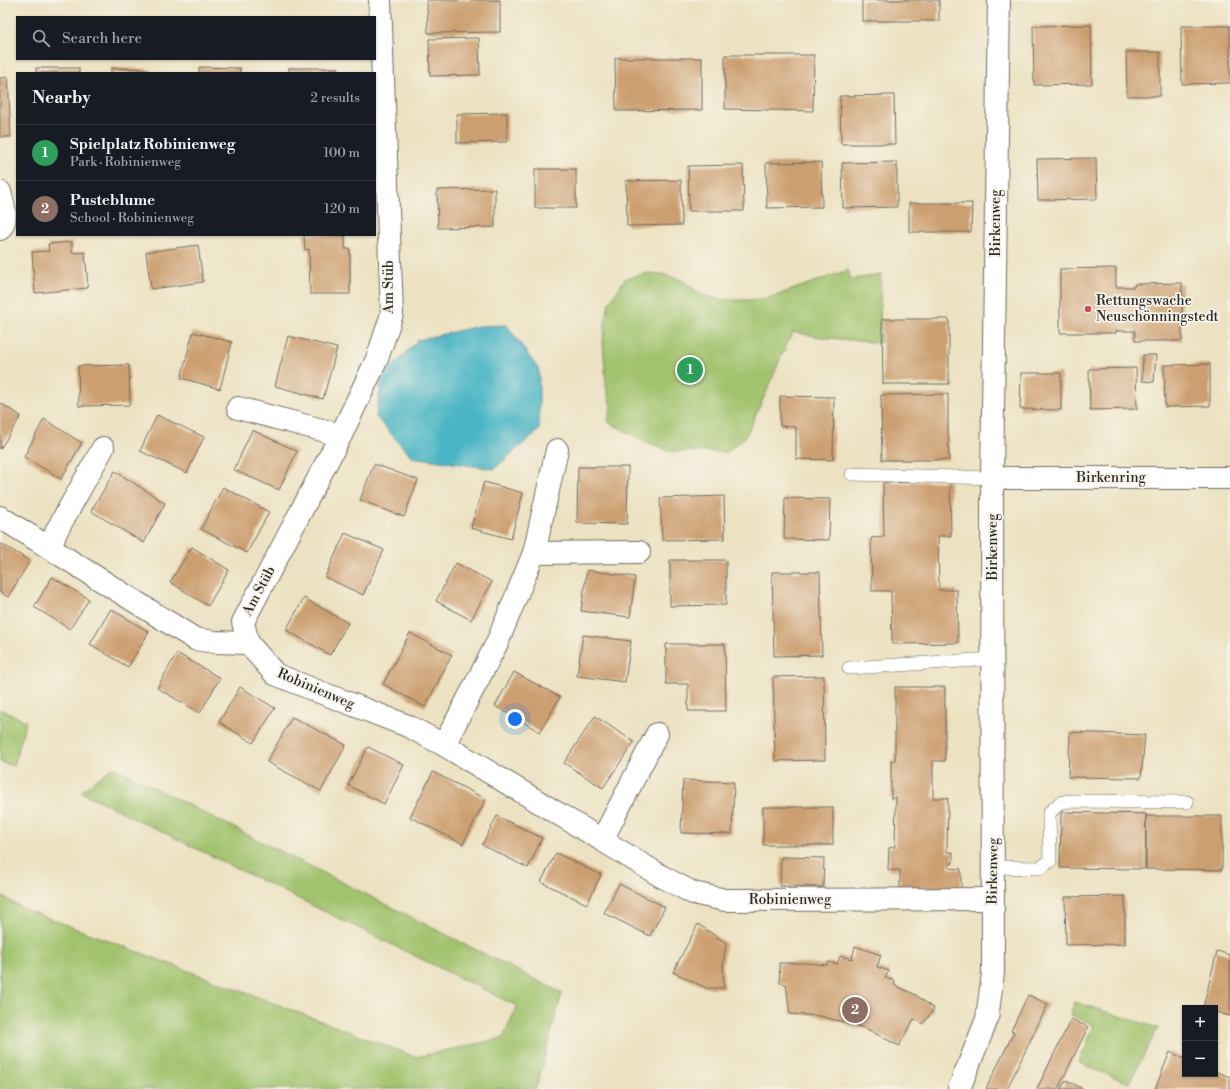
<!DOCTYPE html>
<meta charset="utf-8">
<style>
body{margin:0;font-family:"Libre Bodoni",serif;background:#242831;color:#f1f3f6}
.controls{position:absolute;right:12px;bottom:12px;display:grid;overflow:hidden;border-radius:0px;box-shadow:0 1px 3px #0004}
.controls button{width:36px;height:36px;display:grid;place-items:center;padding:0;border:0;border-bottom:1px solid #363941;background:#171b24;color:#f1f3f6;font:20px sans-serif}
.you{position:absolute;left:515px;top:719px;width:14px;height:14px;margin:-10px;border:3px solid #fff;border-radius:50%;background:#1a73e8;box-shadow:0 0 0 6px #1a73e833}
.badge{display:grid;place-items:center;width:26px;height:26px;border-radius:50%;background:#d1495b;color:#fff;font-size:13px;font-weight:700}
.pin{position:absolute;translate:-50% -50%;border:2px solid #fff;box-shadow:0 1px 4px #0006}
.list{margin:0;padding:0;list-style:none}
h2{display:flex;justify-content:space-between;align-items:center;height:52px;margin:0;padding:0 16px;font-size:17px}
h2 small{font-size:13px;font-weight:400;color:#9ea1a6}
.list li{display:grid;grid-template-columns:26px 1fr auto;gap:12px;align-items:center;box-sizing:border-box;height:56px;padding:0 16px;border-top:1px solid #363941}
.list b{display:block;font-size:15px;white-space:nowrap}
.list p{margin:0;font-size:13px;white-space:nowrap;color:#9ea1a6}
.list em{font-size:13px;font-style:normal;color:#9ea1a6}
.icon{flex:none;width:22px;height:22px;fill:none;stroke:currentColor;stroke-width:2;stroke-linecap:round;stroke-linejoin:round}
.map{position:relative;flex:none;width:1230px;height:1089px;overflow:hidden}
.search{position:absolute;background:#171b24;box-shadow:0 1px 3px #0004;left:16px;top:16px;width:360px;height:44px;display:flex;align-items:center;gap:10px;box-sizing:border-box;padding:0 14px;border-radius:0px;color:#9ea1a6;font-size:15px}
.panel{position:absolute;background:#171b24;box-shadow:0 1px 3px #0004;left:16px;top:72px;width:360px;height:164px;border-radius:0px}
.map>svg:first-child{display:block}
</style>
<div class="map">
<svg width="1230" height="1089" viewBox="0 0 1230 1089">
<rect width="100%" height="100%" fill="#f7f3e8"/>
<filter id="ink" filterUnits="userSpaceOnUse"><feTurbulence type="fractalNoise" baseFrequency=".025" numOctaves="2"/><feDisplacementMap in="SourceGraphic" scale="8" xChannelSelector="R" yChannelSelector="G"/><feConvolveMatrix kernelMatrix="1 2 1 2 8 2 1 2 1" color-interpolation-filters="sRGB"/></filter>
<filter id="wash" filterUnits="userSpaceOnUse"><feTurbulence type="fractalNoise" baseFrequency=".012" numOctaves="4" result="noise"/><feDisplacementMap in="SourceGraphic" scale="16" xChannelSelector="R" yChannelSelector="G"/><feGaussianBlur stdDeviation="0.9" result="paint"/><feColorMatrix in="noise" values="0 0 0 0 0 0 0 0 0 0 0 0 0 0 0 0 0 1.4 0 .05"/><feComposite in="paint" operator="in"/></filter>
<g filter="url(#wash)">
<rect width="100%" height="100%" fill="#ece2c1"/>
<!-- green -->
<g fill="#a1c36d" stroke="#66774c">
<polygon points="848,270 851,279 881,275 880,343 819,337 793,332 780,359 771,382 746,436 727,452 670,451 647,442 608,422 611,407 606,387 603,341 605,323 609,303 625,279 647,273 662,274 682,280 702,295 722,300 747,300 769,298"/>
<polygon points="0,709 26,721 14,766 0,762"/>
<polygon points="113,767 562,993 536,1089 0,1089 0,895 22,908 416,1057 503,1038 517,1006 81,792"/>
<polygon points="1075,1002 1158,1028 1129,1083 1079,1063 1094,1025 1070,1015"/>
</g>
<!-- water -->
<polygon fill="#48b5c5" stroke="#3a7078" points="507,325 539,370 539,430 494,469 412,457 376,417 382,378 418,340 479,326"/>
<g id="blocks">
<!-- building -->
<g fill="#cc9f6f">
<polygon points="427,0 500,0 500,32 428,33"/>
<rect x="862" y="0" width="77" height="21"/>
<polygon points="1091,25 1092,84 1034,85 1033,26"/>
<polygon points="1181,26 1230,26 1230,83 1182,84"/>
<polygon points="479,38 480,75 430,76 429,39"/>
<polygon points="1126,52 1160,52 1160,96 1127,96"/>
<polygon points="725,55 814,55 813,111 725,109"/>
<polygon points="615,58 702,58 702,110 616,111"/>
<polygon points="199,67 240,68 240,73 199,73"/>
<rect x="36" y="68" width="43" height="5"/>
<polygon points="111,68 148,69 148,73 111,73"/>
<rect x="289" y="68" width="48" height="5"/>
<polygon points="8,77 11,137 0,137 0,78"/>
<polygon points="894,95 895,144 841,144 840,96"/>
<polygon points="507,113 507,142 457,143 457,114"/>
<polygon points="1096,158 1097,199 1038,200 1037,159"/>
<polygon points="821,162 822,207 767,208 766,163"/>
<polygon points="897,162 897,207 843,208 842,163"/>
<polygon points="743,165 744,211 689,211 688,166"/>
<rect x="535" y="169" width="41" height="39"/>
<polygon points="681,180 682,225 627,226 626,181"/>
<polygon points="495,189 495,227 438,228 437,190"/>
<polygon points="909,203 972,203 971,232 909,232"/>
<polygon points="304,235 345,235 345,249 350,249 350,294 310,294 309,249 305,250"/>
<polygon points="72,242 72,253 85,252 88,288 35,293 32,252 49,251 48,244"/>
<polygon points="198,245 203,282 151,289 146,252"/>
<polygon points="1116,268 1116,287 1134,287 1135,284 1182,283 1182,341 1135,341 1135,331 1116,331 1116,333 1060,333 1060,269"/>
<polygon points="882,319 949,319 949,384 883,384"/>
<polygon points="193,332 232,342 220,389 181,378"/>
<polygon points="288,336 337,348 323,399 275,386"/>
<polygon points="1143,355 1156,355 1154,382 1142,381"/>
<polygon points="1210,364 1210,406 1165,407 1164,365"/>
<polygon points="129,365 130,405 79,406 78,366"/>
<polygon points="1136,368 1137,409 1090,410 1089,369"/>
<polygon points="1021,373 1061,373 1061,410 1020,409"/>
<polygon points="948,394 948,429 949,460 882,460 881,395"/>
<polygon points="780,396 834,397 833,460 796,459 796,427 780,426"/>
<polygon points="0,403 21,416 0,449"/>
<polygon points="157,415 204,437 187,473 140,451"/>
<polygon points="44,419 82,443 61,479 24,457"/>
<polygon points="252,430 297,451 279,490 234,470"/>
<polygon points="374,464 418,480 404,517 360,500"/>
<polygon points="578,467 628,467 627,524 577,523"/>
<polygon points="115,471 165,503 144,543 91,511"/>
<polygon points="950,481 951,536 938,536 939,590 957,590 958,643 892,644 891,591 872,591 871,538 884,537 883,483"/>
<polygon points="484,482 523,493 511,539 471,528"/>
<polygon points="223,487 269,512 247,553 201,529"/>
<polygon points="724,496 725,539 662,540 660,498"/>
<polygon points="785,498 830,499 829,540 784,539"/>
<polygon points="345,533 384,550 363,595 325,577"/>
<polygon points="0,543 30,561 8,597 0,592"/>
<polygon points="192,547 229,570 208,606 170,582"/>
<polygon points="670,560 726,560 726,605 670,606"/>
<polygon points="456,563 492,582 471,620 436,601"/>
<polygon points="587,570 635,577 630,617 581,611"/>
<polygon points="772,572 820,572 822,655 774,656"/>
<polygon points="52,577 89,599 70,629 34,607"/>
<polygon points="304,598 348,623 330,655 286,630"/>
<polygon points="111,609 149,632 128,667 90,644"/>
<polygon points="410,633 452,655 425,707 383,684"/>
<polygon points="583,635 631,641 625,682 577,676"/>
<polygon points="666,644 725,644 726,711 688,711 688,684 666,684"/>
<polygon points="177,653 220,678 200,713 157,688"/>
<polygon points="514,672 560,697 540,732 495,706"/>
<polygon points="824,676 825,760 775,761 773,677"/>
<polygon points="240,687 275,708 253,743 219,722"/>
<polygon points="895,687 945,687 945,761 933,761 933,798 948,798 947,852 953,852 953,863 949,864 949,868 961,869 961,889 900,888 900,870 888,870 889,848 895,847 896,797 891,799 891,761 895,761"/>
<polygon points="595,716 634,742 603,788 564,763"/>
<polygon points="292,717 346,745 321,791 267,762"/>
<polygon points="1070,732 1145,735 1141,778 1068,777"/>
<polygon points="368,747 404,765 384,804 348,785"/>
<polygon points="433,772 486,799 463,844 410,817"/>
<polygon points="683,780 734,782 732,834 681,833"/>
<rect x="763" y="807" width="70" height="38"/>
<polygon points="1061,812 1146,814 1145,869 1060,868"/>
<polygon points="497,816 542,838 528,868 482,845"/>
<polygon points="1146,816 1222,816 1222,870 1146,869"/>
<polygon points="556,853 601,875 587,904 541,882"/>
<polygon points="781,857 824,858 823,887 780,886"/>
<polygon points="619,884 665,907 650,936 604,913"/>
<polygon points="1125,896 1125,944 1066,945 1065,897"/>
<polygon points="698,924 726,943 723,966 724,988 706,988 673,972"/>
<polygon points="855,946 881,955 877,967 889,971 885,978 895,981 894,985 916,995 934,1009 923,1024 914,1019 899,1046 865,1028 820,1016 790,1014 786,984 780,983 779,963 805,963 827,965 828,962 837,964 840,956 852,959"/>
<polygon points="1217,951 1230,955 1230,1016 1215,1012 1215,1008 1203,1008"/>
<polygon points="1028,995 1048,1004 1007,1089 986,1089 1014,1032 1011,1031"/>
<polygon points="1071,1019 1088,1027 1058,1089 1037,1089"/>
<polygon points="1170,1052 1185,1059 1185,1074 1215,1074 1215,1071 1230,1077 1230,1089 1155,1089"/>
<polygon points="1066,1080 1083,1089 1061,1089"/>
</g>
</g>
</g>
<g filter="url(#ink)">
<use href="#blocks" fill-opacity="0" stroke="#6f6b60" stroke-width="1"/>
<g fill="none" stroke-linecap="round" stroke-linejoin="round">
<!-- service casing -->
<g stroke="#6f6b60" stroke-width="14">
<g id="service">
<polyline points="852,474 992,478"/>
<polyline points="849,668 993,659"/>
<polyline points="993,867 1040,868 1050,861 1049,813 1060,803 1068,801 1187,802"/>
</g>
</g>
<!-- minor casing -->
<g stroke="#6f6b60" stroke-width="24">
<g id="minor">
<path d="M 0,192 C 3,204 9,218 0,229"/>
<polyline points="238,408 341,435"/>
<polyline points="992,478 1230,478"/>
<polyline points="0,517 195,639 215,642 248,643 275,674 312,689 408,726 444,745 602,840 661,876 693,893 725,900 992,899"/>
<polyline points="50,547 57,530 103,448"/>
<polyline points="534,553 639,552"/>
<polyline points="248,643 243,622 341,435 377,359 392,314 380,0"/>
<polyline points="444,745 497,643 534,553 557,450"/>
<polyline points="602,840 657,734"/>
<polyline points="959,1089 987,1019 993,973 992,478 999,0"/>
</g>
</g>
<!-- service -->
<use href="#service" stroke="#fff" stroke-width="13"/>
<!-- minor -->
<use href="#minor" stroke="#fff" stroke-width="22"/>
</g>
</g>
<!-- markers -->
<circle fill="#d1495b" stroke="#f7f3e8" stroke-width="1.5" cx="1088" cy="309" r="4"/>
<g text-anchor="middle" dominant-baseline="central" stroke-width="3.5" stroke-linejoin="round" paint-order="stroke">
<!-- street labels -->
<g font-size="14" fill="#2b2b2b" stroke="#f7f3e8">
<text transform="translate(996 223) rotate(-90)">Birkenweg</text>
<text transform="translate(389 287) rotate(-90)">Am Stüb</text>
<text x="1111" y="478">Birkenring</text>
<text transform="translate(993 547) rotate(-90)">Birkenweg</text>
<text transform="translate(259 591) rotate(-62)">Am Stüb</text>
<text transform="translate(316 689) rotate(23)">Robinienweg</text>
<text transform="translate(993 871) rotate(-89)">Birkenweg</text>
<text x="790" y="900">Robinienweg</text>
</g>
<!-- poi labels -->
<g font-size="14" fill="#2b2b2b" stroke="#f7f3e8" text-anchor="start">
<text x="1096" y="301">Rettungswache<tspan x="1096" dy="16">Neuschönningstedt</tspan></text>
</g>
</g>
</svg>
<div class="controls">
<button>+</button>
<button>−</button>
</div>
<div class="you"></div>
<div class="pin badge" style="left:690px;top:370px;background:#2e9e5b">1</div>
<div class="pin badge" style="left:855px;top:1010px;background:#8d6e63">2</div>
<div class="search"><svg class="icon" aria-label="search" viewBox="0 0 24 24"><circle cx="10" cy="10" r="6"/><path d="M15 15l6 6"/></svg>Search here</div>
<section class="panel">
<h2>Nearby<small>2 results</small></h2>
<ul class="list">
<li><span class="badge" style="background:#2e9e5b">1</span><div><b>Spielplatz Robinienweg</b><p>Park · Robinienweg</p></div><em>100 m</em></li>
<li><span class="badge" style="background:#8d6e63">2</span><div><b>Pusteblume</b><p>School · Robinienweg</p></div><em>120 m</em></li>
</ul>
</section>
</div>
